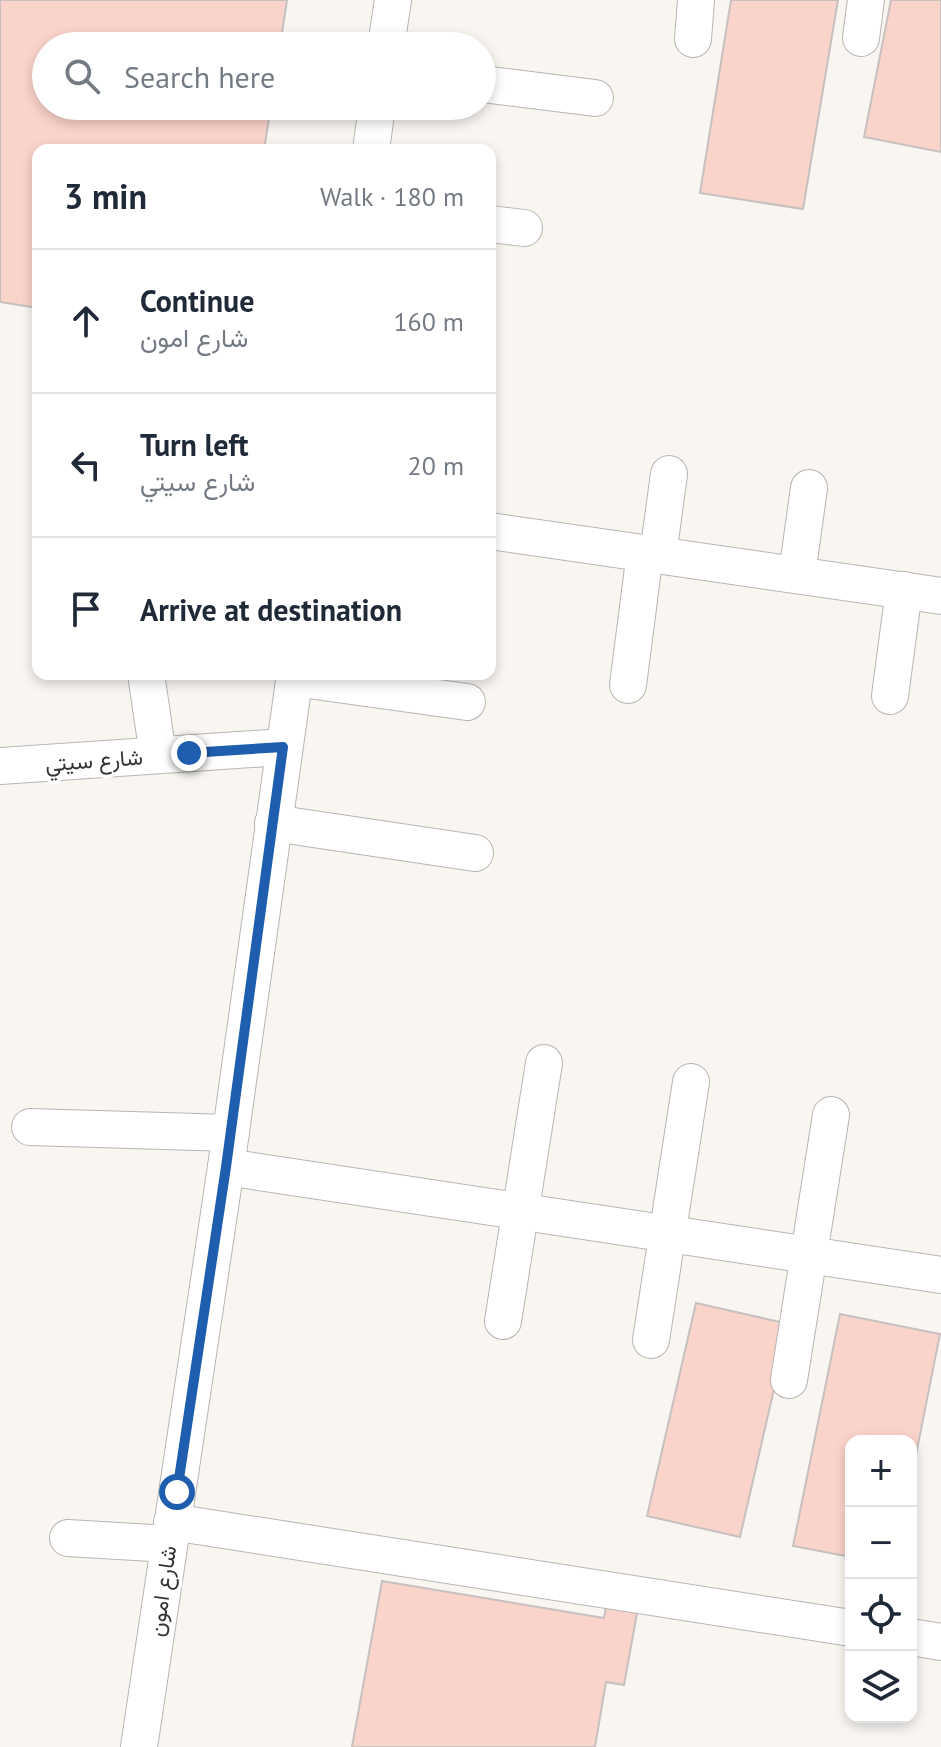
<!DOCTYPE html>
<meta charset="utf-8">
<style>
body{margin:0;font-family:"PT Sans",Vazirmatn,sans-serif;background:#f2f2f3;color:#1f2937}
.controls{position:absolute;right:24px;bottom:24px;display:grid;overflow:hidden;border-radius:16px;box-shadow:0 4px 12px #0003}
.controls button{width:72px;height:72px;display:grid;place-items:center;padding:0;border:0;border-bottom:2px solid #e0e1e3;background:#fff;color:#1f2937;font:40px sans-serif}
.stop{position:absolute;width:24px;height:24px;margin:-18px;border:6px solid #1f5eaf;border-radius:50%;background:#fff}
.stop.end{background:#1f5eaf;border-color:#fff;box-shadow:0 2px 8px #0008}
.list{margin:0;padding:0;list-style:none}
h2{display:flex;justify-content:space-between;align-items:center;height:104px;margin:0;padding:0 32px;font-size:34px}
h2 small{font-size:26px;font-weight:400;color:#747a83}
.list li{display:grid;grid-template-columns:52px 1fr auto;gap:24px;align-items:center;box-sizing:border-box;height:144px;padding:0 32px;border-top:2px solid #e0e1e3}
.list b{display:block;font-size:30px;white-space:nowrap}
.list p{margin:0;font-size:26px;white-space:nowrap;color:#747a83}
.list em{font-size:26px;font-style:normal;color:#747a83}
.icon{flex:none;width:44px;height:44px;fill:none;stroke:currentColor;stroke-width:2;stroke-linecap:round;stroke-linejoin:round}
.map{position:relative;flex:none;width:941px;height:1747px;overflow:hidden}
.search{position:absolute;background:#fff;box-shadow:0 4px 12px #0003;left:32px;top:32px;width:464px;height:88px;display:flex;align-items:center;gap:20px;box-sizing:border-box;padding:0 28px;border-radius:44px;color:#747a83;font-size:30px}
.panel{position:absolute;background:#fff;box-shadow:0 4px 12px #0003;left:32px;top:144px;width:464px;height:536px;border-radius:16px}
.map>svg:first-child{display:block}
</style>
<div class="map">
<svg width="941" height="1747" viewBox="0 0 941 1747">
<rect width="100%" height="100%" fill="#f9f6f2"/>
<!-- building -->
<g fill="#fad3ca" stroke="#c6c1bf" stroke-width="2">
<polygon points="0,0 287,0 280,46 46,46 46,106 271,106 264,150 38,150 38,308 0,302"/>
<polygon points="731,0 838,0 803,209 700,193"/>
<polygon points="891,0 941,0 941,152 864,137"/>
<polygon points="696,1303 789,1324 740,1537 647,1516"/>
<polygon points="840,1314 940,1334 911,1480 911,1441 851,1441 851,1557 793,1546"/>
<polygon points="382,1581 604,1618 608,1597 639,1602 624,1685 606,1682 595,1747 352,1747"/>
</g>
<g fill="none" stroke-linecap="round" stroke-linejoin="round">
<!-- minor casing -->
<g stroke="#b9b5b2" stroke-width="38">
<g id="minor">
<polyline points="861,38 866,0"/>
<polyline points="693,39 696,0"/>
<polyline points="386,46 393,0"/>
<polyline points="482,84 595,98"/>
<polyline points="371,150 377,106"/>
<polyline points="490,224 524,228"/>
<polyline points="490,531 941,596"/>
<polyline points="658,555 669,474"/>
<polyline points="797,574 809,488"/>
<polyline points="146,674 158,755"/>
<polyline points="294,678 467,702"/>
<polyline points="628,685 645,553"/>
<polyline points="890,696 904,590"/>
<polyline points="0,766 283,747"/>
<polyline points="273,823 475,853"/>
<polyline points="30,1127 231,1133"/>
<polyline points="226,1167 941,1275"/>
<polyline points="503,1321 544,1063"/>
<polyline points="651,1340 691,1082"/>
<polyline points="789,1380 831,1115"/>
<polyline points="172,1522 851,1628"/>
<polyline points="68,1538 169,1544"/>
<polyline points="911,1637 941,1642"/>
<polyline points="139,1747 226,1167 295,674"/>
</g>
</g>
<!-- minor -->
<use href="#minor" stroke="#fff" stroke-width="36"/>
</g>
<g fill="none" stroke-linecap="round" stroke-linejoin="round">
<!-- route -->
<polyline stroke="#1f5eaf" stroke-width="10" points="177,1492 226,1167 283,747 189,753"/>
</g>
<g text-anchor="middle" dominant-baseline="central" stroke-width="7" stroke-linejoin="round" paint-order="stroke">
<!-- street labels -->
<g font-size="22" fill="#353332" stroke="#fff">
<text transform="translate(94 760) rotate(-4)">شارع سيتي</text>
<text transform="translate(162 1591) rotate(-82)">شارع امون</text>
</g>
</g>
</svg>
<div class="controls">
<button>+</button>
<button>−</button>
<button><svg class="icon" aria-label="locate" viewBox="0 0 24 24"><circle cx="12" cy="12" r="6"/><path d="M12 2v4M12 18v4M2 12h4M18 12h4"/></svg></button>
<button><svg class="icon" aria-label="layers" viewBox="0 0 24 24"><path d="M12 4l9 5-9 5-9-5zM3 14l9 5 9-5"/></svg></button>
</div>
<div class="stop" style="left:177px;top:1492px"></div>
<div class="stop end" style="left:189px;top:753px"></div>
<div class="search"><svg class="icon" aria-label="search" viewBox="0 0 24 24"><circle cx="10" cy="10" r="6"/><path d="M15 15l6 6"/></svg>Search here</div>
<section class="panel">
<h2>3 min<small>Walk · 180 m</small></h2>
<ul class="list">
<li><svg class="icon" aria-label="ahead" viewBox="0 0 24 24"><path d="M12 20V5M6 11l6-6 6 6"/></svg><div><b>Continue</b><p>شارع امون</p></div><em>160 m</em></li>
<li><svg class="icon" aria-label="left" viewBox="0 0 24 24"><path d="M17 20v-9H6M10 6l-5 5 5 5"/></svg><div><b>Turn left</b><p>شارع سيتي</p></div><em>20 m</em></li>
<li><svg class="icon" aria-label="arrive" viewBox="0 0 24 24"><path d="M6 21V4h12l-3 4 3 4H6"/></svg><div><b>Arrive at destination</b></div></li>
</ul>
</section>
</div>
